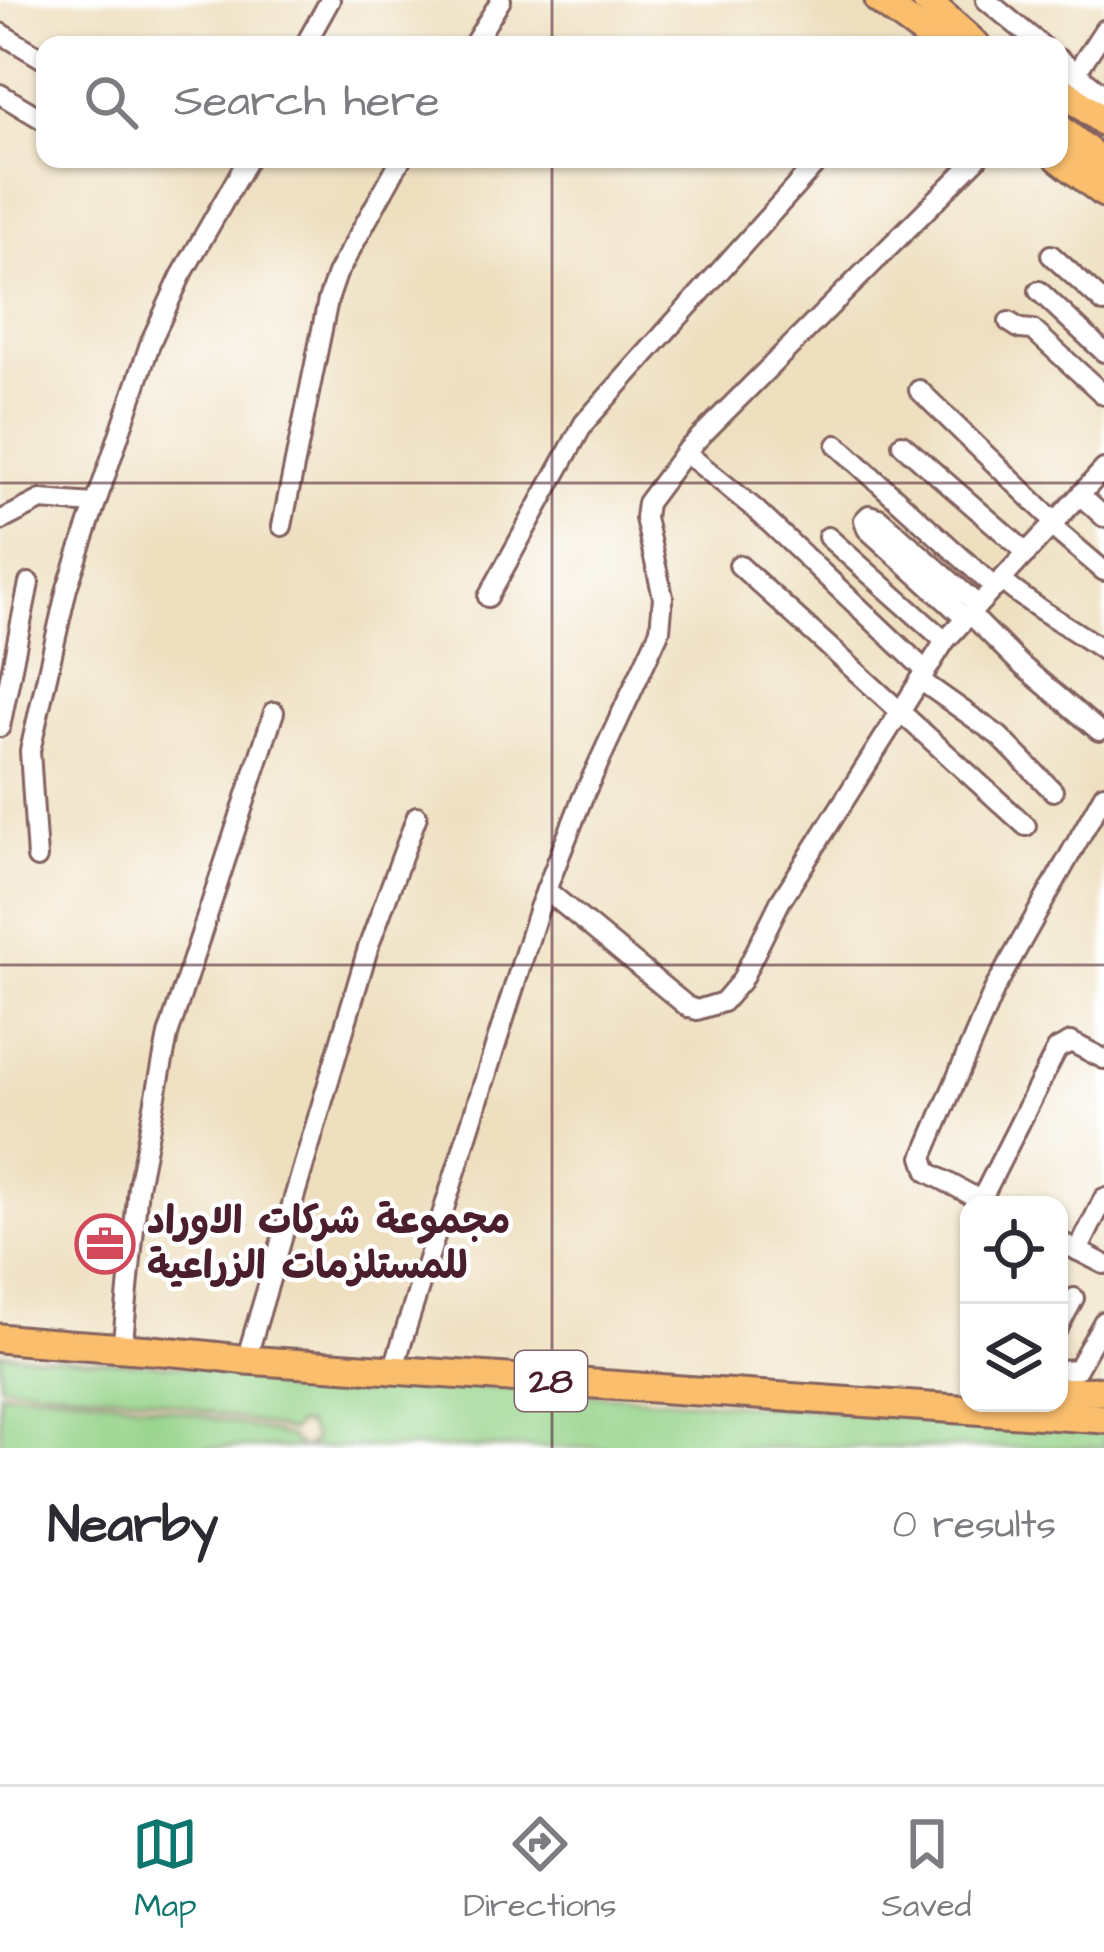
<!DOCTYPE html>
<meta charset="utf-8">
<style>
body{margin:0;font-family:"Architects Daughter","Playpen Sans Arabic",sans-serif;background:#f2f2f3;color:#2b2b33}
.controls{position:absolute;right:36px;bottom:36px;display:grid;overflow:hidden;border-radius:24px;box-shadow:0 3px 9px #0004}
.controls button{width:108px;height:108px;display:grid;place-items:center;padding:0;border:0;border-bottom:3px solid #e1e1e2;background:#fff;color:#2b2b33;font:60px sans-serif}
.list{margin:0;padding:0;list-style:none}
h2{display:flex;justify-content:space-between;align-items:center;height:156px;margin:0;padding:0 48px;font-size:51px}
h2 small{font-size:39px;font-weight:400;color:#7c7c81}
.icon{flex:none;width:66px;height:66px;fill:none;stroke:currentColor;stroke-width:2;stroke-linecap:round;stroke-linejoin:round}
.map{position:relative;flex:none;width:1104px;height:1448px;overflow:hidden}
.search{position:absolute;background:#fff;box-shadow:0 3px 9px #0004;left:36px;right:36px;top:36px;height:132px;display:flex;align-items:center;gap:30px;box-sizing:border-box;padding:0 42px;border-radius:24px;color:#7c7c81;font-size:45px}
.sheet{height:336px;background:#fff}
nav{display:flex;justify-content:space-around;align-items:center;box-sizing:border-box;height:168px;border-top:3px solid #e1e1e2;background:#fff;font-size:33px;color:#7c7c81}
nav a{display:grid;justify-items:center;gap:6px}
nav .on{color:#0f766e}
.map>svg:first-child{display:block}
</style>
<div class="map">
<svg width="1104" height="1448" viewBox="0 0 1104 1448">
<rect width="100%" height="100%" fill="#fff"/>
<filter id="ink" filterUnits="userSpaceOnUse"><feTurbulence type="fractalNoise" baseFrequency=".00833" numOctaves="2"/><feDisplacementMap in="SourceGraphic" scale="24" xChannelSelector="R" yChannelSelector="G"/><feConvolveMatrix kernelMatrix="1 2 1 2 8 2 1 2 1" color-interpolation-filters="sRGB"/></filter>
<filter id="wash" filterUnits="userSpaceOnUse"><feTurbulence type="fractalNoise" baseFrequency=".004" numOctaves="4" result="noise"/><feDisplacementMap in="SourceGraphic" scale="48" xChannelSelector="R" yChannelSelector="G"/><feGaussianBlur stdDeviation="2.7" result="paint"/><feColorMatrix in="noise" values="0 0 0 0 0 0 0 0 0 0 0 0 0 0 0 0 0 1.4 0 .05"/><feComposite in="paint" operator="in"/></filter>
<g filter="url(#wash)">
<rect width="100%" height="100%" fill="#eedfbf"/>
<!-- green -->
<path fill="#95d389" stroke="#70795a" stroke-width="3" d="M 0,1353 L 1104,1430 L 1104,1448 L 0,1448 L 0,1392 C 98,1391 195,1412 290,1437 L 301,1448 L 310,1445 L 314,1437 L 306,1424 L 298,1424 L 291,1431 L 148,1398 L 0,1385 Z"/>
</g>
<g filter="url(#ink)">
<g fill="none" stroke-linecap="round" stroke-linejoin="round">
<!-- minor casing -->
<g stroke="#83625f" stroke-width="24">
<g id="minor">
<polyline points="986,0 1041,45"/>
<polyline points="0,33 45,60"/>
<polyline points="305,45 330,0"/>
<polyline points="473,45 501,0"/>
<polyline points="1059,59 1104,95"/>
<polyline points="1076,73 1104,30"/>
<polyline points="0,94 45,121"/>
<polyline points="1051,255 1104,303"/>
<polyline points="1039,291 1104,352"/>
<polyline points="1009,322 1020,329 1033,330 1104,395"/>
<polyline points="919,390 1055,522"/>
<polyline points="902,444 1027,553"/>
<polyline points="837,445 995,588"/>
<polyline points="685,452 755,509 926,671"/>
<polyline points="1080,495 1104,517"/>
<polyline points="0,521 41,500 94,504"/>
<polyline points="282,526 328,300 337,274 401,159"/>
<polyline points="1051,526 1104,571"/>
<polyline points="828,537 945,641"/>
<polyline points="739,565 1026,826"/>
<path d="M 1001,580 C 1033,608 1069,626 1104,651"/>
<polyline points="488,597 584,423 820,159"/>
<polyline points="970,614 1020,664 1099,731"/>
<polyline points="966,619 867,529 864,520 869,515 879,518 978,605"/>
<polyline points="920,680 999,736 1053,791"/>
<polyline points="0,727 29,583"/>
<polyline points="37,858 30,751 67,588 151,341 181,276 248,159"/>
<polyline points="546,890 688,1007 697,1010 723,1002 741,981 780,902 945,641 1104,469"/>
<polyline points="981,1200 1057,1049 1071,1042 1104,1059"/>
<polyline points="990,1205 928,1172 923,1157 995,988 1104,794"/>
<polyline points="1059,1241 1104,1264"/>
<polyline points="1078,1251 1104,1198"/>
<polyline points="1059,1326 1074,1298"/>
<polyline points="122,1351 138,1187 168,1035 274,712"/>
<polyline points="246,1360 369,945 417,816"/>
<polyline points="393,1370 539,908 582,799 660,630 663,597 645,518 647,503 685,452 977,159"/>
<polyline points="1059,1370 1077,1369 1104,1321"/>
</g>
</g>
<!-- highway casing -->
<g stroke="#83625f" stroke-width="33">
<g id="highway">
<polyline points="879,0 941,45"/>
<polyline points="926,0 976,45"/>
<polyline points="1059,88 1104,122"/>
<polyline points="1059,128 1104,164"/>
<polyline points="1059,158 1104,193"/>
<path d="M 0,1338 C 83,1347 164,1348 246,1360 L 1104,1419"/>
<polyline points="1059,1392 1104,1391"/>
</g>
</g>
<!-- minor -->
<use href="#minor" stroke="#fff" stroke-width="18"/>
<!-- highway -->
<use href="#highway" stroke="#fabe6d" stroke-width="27"/>
</g>
</g>
<!-- grid -->
<path fill="none" stroke="#4a1f2b" stroke-width="3" stroke-opacity="0.55" d="M 552,0 L 552,45M 552,159 L 552,1448M 0,483 L 1104,483M 0,965 L 1104,965"/>
<!-- icons -->
<defs>
<g id="office-ring" transform="scale(3)"><circle r="9.5" fill="#fff" stroke="#d1495b" stroke-width="1.5"/><path d="M-6-3h4V-5.5h4V-3h4V5H-6ZM-1-4.5V-3h2v-1.5ZM-6 0V1H6V0Z" fill="#d1495b"/></g>
</defs>
<g fill-rule="evenodd">
<use href="#office-ring" x="105" y="1244"/>
</g>
<g text-anchor="middle" dominant-baseline="central" stroke-width="9" stroke-linejoin="round" paint-order="stroke">
<!-- shield labels -->
<rect fill="#fff" stroke="#80626b" stroke-width="3" x="515" y="1351" width="72" height="60" rx="9"/>
<g font-size="36" font-weight="bold" fill="#4a1f2b">
<text x="551" y="1381">28</text>
</g>
<!-- poi labels -->
<g font-size="39" font-weight="bold" fill="#4a1f2b" stroke="#fff" text-anchor="start">
<text x="147" y="1222">مجموعة شركات الاوراد<tspan x="147" dy="45">للمستلزمات الزراعية</tspan></text>
</g>
</g>
</svg>
<div class="controls">
<button><svg class="icon" aria-label="locate" viewBox="0 0 24 24"><circle cx="12" cy="12" r="6"/><path d="M12 2v4M12 18v4M2 12h4M18 12h4"/></svg></button>
<button><svg class="icon" aria-label="layers" viewBox="0 0 24 24"><path d="M12 4l9 5-9 5-9-5zM3 14l9 5 9-5"/></svg></button>
</div>
<div class="search"><svg class="icon" aria-label="search" viewBox="0 0 24 24"><circle cx="10" cy="10" r="6"/><path d="M15 15l6 6"/></svg>Search here</div>
</div>
<section class="sheet">
<h2>Nearby<small>0 results</small></h2>
<ul class="list">
</ul>
</section>
<nav>
<a class="on"><svg class="icon" aria-label="map" viewBox="0 0 24 24"><path d="M3 6l6-2 6 2 6-2v14l-6 2-6-2-6 2zM9 4v14M15 6v14"/></svg>Map</a>
<a><svg class="icon" aria-label="directions" viewBox="0 0 24 24"><path d="M12 3l9 9-9 9-9-9zM9 14v-3h6M13 9l2 2-2 2"/></svg>Directions</a>
<a><svg class="icon" aria-label="saved" viewBox="0 0 24 24"><path d="M7 4h10v16l-5-4-5 4z"/></svg>Saved</a>
</nav>
